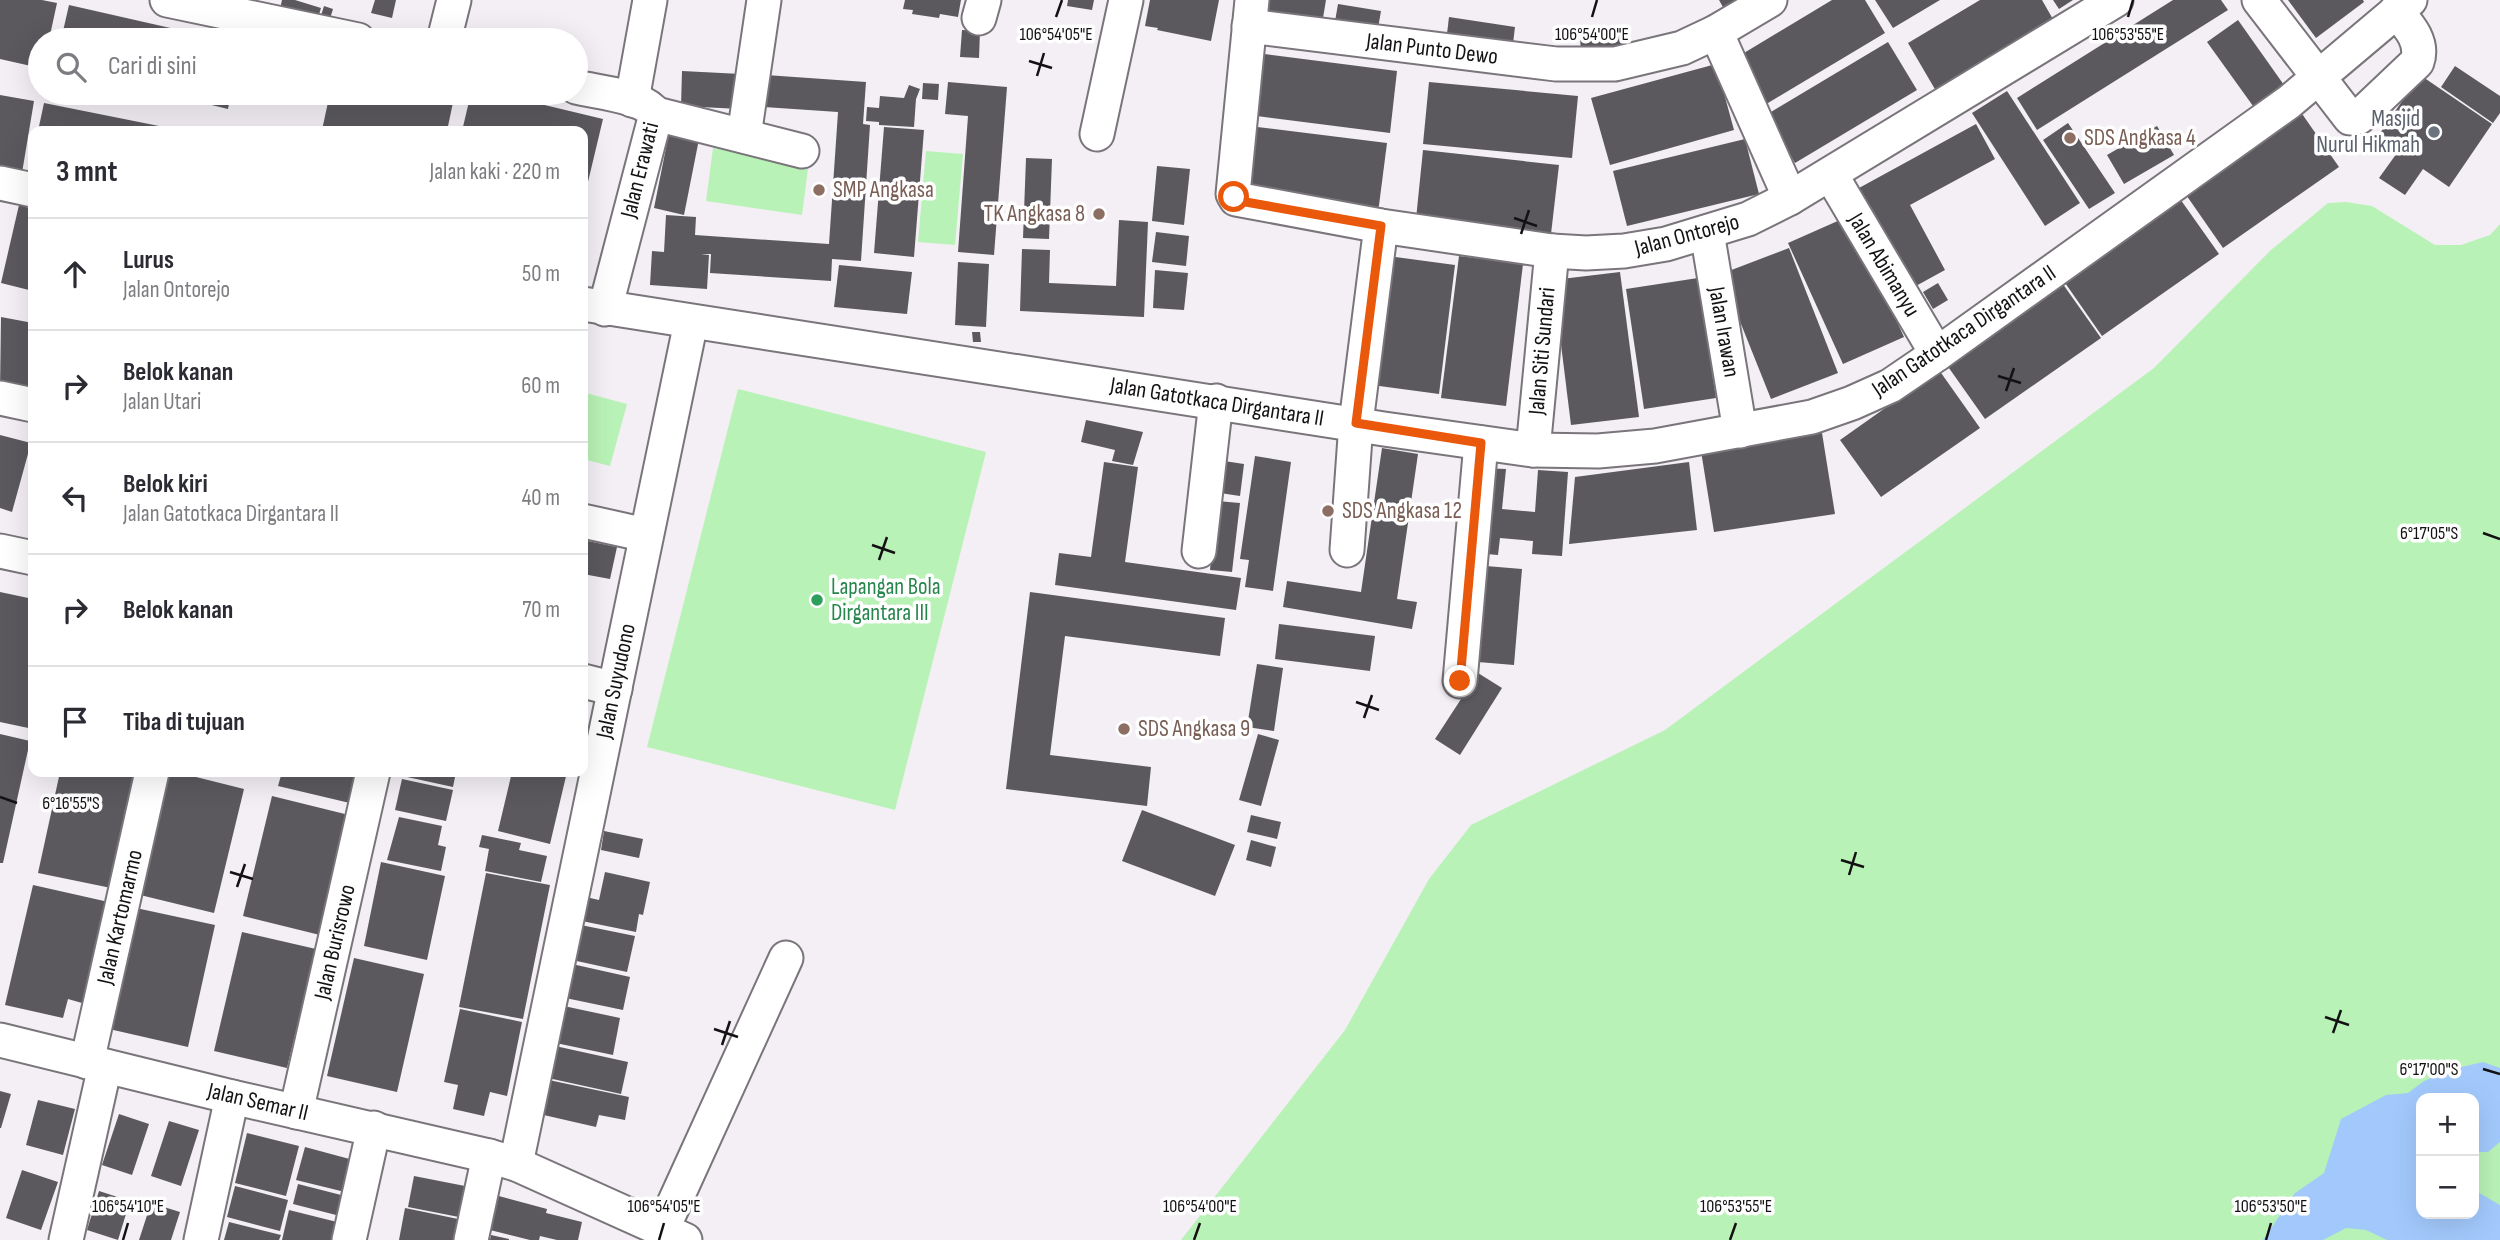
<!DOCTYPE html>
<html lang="id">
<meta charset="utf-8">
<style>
body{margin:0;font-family:"Sofia Sans Condensed",sans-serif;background:#f2f2f3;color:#2b2b33}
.controls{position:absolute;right:21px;bottom:21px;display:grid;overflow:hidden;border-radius:14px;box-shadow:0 7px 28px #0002}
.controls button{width:63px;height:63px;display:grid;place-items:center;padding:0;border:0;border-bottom:2px solid #e1e1e2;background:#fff;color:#2b2b33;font:35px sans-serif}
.stop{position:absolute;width:21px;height:21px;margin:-16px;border:5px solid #ea580c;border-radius:50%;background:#fff}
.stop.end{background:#ea580c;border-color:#fff;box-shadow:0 2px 7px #0008}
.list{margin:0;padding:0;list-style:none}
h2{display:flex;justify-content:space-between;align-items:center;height:91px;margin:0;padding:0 28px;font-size:30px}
h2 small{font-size:23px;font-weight:400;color:#7c7c81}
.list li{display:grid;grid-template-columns:46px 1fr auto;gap:21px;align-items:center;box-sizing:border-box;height:112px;padding:0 28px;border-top:2px solid #e1e1e2}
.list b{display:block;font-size:26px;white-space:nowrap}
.list p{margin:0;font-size:23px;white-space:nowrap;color:#7c7c81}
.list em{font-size:23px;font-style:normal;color:#7c7c81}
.icon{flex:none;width:38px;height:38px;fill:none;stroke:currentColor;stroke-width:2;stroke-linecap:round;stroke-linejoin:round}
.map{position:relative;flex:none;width:2500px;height:1240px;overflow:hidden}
.search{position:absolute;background:#fff;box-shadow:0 7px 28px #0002;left:28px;top:28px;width:560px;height:77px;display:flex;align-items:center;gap:18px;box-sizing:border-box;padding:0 24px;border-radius:38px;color:#7c7c81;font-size:26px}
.panel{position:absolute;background:#fff;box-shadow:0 7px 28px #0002;left:28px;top:126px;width:560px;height:651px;border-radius:14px}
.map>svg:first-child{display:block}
</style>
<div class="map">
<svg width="2500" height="1240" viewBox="0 0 2500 1240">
<rect width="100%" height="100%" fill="#f3eff5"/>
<!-- green -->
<g fill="#b9f2b6" fill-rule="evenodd">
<polygon points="713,148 809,161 802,215 706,201"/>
<polygon points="926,151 963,154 955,245 918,242"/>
<path d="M 2346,202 L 2372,206 L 2435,245 L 2461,245 L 2490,235 L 2500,224 L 2500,1240 L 1181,1240 L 1345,1030 L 1429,879 L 1471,825 L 1665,730 L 2154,368 L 2271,250 L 2328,203 ZM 2421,1098 L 2474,1098 L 2474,1214 L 2421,1214 Z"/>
<polygon points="738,389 986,452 895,810 647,747"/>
<polygon points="586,393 627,404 610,466 583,459 583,404"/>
</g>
<!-- water -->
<polygon fill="#a3c9fc" points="2483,1062 2500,1068 2500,1142 2488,1152 2474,1152 2474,1098 2421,1098 2421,1214 2474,1214 2474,1190 2500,1205 2500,1240 2387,1240 2366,1230 2346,1228 2323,1240 2263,1240 2295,1193 2324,1173 2341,1119 2386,1095 2408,1093 2424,1081 2453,1069"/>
<!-- building -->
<g fill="#5b595e">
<polygon points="0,0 42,0 57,3 49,40 40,40 40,68 0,59"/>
<polygon points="282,0 295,0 321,8 317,21 280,9"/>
<polygon points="375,0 396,0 392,18 371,13"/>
<polygon points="905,0 961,0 958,17 940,14 939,18 912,14 913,10 903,9"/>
<polygon points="1068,0 1094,0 1092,10 1067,6"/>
<polygon points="1150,0 1219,0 1211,41 1157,30 1158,28 1145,26"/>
<polygon points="1256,0 1326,0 1321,30 1253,19"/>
<polygon points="1719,0 1741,0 1724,9"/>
<polygon points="1832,0 1865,0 1885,33 1763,106 1734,59"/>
<polygon points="1875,0 1940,0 1893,28"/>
<polygon points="1980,0 2042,0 2054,21 1936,91 1908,43"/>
<polygon points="2053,0 2073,0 2059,9"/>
<polygon points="2173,0 2221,0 2228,10 2037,130 2017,98"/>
<polygon points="2288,0 2363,0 2364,2 2316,38"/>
<polygon points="1338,4 1381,11 1377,34 1334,27"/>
<polygon points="69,5 188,32 186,40 61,40"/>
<polygon points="324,6 333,9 328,25 319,22"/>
<polygon points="1449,17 1515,27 1512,52 1446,42"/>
<polygon points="2238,20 2284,85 2253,106 2207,42"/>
<polygon points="962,30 980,31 979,58 960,57"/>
<polygon points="202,31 239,39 239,40 200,40"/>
<polygon points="244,31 281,40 243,40"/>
<polygon points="1623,34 1624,52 1581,54 1580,36"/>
<polygon points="1888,42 1917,90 1795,163 1766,115"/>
<polygon points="1257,53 1397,71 1390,133 1249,115"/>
<polygon points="1716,64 1734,130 1610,165 1591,98"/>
<polygon points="2455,66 2500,96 2500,113 2493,123 2441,87"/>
<polygon points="682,71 741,74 740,109 681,106"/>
<polygon points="766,75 866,82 863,124 870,125 861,261 832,259 831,281 710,273 711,254 701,254 709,255 707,289 650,285 652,251 664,252 666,215 696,217 695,235 829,244 838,112 764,107"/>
<polygon points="2420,75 2492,124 2449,187 2423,169 2405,195 2379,178 2397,153 2376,139"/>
<polygon points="948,82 1007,87 994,255 958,252 968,116 945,114"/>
<polygon points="1429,82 1578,96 1572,158 1423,144"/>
<polygon points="923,83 939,84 938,100 922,99"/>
<polygon points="909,85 920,89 916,99 914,127 879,125 879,122 866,121 867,107 879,108 880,96 904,98"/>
<polygon points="2007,91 2080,203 2045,226 1972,113"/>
<polygon points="148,93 175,93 173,100"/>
<polygon points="189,93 231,93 228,109 187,99"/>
<polygon points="300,93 318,93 317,98"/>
<polygon points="330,93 455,93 447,131 328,131 322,130"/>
<polygon points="471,93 495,93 603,119 587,186 583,185 583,131 462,131"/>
<polygon points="0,95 34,101 22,173 0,169"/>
<polygon points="44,103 164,127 163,131 38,131"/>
<polygon points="2298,108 2339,167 2223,248 2182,189"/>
<polygon points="2068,123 2115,193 2089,209 2043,140"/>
<polygon points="1976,124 1995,159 1910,205 1945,270 1914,287 1859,188"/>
<polygon points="1249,126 1387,143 1378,213 1240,196"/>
<polygon points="2157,126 2174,155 2124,184 2107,155"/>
<polygon points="884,127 924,130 914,257 874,253"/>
<polygon points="670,128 700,134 684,215 654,208"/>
<polygon points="1745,139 1759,194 1627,226 1613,171"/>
<polygon points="1423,150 1559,165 1551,234 1416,219"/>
<polygon points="1026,158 1052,159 1049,239 1023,238"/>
<polygon points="1157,166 1190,169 1184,225 1152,221"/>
<polygon points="2178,196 2219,254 2102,336 2061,277"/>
<polygon points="19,205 33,209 33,291 1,283"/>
<polygon points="1849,216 1904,337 1843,364 1788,243"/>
<polygon points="1119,220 1148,222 1144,317 1020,311 1022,249 1050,250 1049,283 1116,286"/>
<polygon points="1156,232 1189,236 1186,266 1152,262"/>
<polygon points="1789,248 1838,373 1771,399 1721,274"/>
<polygon points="1388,256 1455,265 1439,394 1372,385"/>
<polygon points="1459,256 1523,264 1506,406 1441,398"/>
<polygon points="958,262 989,264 986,327 955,325"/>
<polygon points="839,265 912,272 907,314 834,307"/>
<polygon points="1155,270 1188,273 1184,310 1153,308"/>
<polygon points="1620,272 1639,417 1571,425 1553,280"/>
<polygon points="1698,278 1716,398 1644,409 1626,289"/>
<polygon points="2060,280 2101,338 1985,419 1944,361"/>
<polygon points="1938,283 1948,300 1933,309 1923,292"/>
<polygon points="1,317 33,323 33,398 0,391"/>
<polygon points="972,332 980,332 981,342 973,342"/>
<polygon points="1939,370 1980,428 1881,497 1840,440"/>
<polygon points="1086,420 1143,432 1133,465 1112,461 1115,450 1081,442"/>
<polygon points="1822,433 1835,514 1714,532 1701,451"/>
<polygon points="0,435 31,443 12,512 0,508"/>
<polygon points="1382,448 1418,454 1397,599 1417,602 1412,629 1283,607 1287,581 1361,592"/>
<polygon points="1255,456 1291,462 1273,591 1245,587 1249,560 1240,559"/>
<polygon points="1224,461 1244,464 1240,496 1220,493"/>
<polygon points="1104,462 1138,467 1125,562 1241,578 1236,610 1055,585 1059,553 1091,557"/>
<polygon points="1689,462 1697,530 1569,544 1575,477"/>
<polygon points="1481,468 1506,469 1502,509 1535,512 1538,470 1568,472 1562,556 1532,554 1533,541 1500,538 1498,555 1475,553"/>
<polygon points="1217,501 1240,503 1232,572 1210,570"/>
<polygon points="583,540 617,547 610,579 583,574"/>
<polygon points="1474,565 1522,569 1514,665 1466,661"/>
<polygon points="0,592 33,599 33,729 0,722"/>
<polygon points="1030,592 1225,618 1220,656 1065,636 1050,755 1151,767 1147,806 1006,789"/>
<polygon points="1279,624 1375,636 1370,671 1275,659"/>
<polygon points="1257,664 1283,668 1274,731 1247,727"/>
<polygon points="1478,673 1502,688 1460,755 1435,739"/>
<polygon points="0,734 30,741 3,863 0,863"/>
<polygon points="1258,734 1279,740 1261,806 1239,800"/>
<polygon points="60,772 141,772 116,889 38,873"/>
<polygon points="161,772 176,772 244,789 214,913 132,893"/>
<polygon points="282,772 362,772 354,804 278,786"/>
<polygon points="398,772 456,772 453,787 398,775"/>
<polygon points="512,772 567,772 550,844 498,831"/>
<polygon points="402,779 453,790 446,821 395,810"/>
<polygon points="272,796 353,816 324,936 243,916"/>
<polygon points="1142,810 1235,845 1215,896 1122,861"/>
<polygon points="1251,815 1281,822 1277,839 1247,832"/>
<polygon points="399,817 442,826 438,845 446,847 441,871 387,860"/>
<polygon points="604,831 643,839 639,858 601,850"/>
<polygon points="482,835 521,843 519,850 547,856 541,882 485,871 489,849 479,847"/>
<polygon points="1251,840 1276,847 1271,867 1246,860"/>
<polygon points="381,862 445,876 427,960 364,946"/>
<polygon points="605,872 650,882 643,915 639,914 636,932 572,919 577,895 599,900"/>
<polygon points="486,873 550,885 523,1019 459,1007"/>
<polygon points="33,885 113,903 89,1005 68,999 63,1018 5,1005"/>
<polygon points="136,908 215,925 188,1047 109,1029"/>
<polygon points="571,923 635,936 627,972 563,958"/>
<polygon points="242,932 316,949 287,1068 214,1051"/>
<polygon points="354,958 424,974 397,1092 327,1076"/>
<polygon points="563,962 630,977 623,1010 556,996"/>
<polygon points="559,1005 620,1018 613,1055 551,1042"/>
<polygon points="460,1009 522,1022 507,1096 490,1092 484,1116 453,1109 458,1085 444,1082"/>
<polygon points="546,1044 628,1062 621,1094 539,1076"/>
<polygon points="544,1079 629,1097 625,1120 599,1115 596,1127 535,1113"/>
<polygon points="0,1091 11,1094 1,1128 0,1128"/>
<polygon points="38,1100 75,1109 63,1155 26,1145"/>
<polygon points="119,1114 149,1124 132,1175 102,1165"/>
<polygon points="169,1121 199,1130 181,1186 151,1176"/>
<polygon points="247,1133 299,1146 286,1196 235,1183"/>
<polygon points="305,1147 357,1161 349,1193 296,1180"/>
<polygon points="22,1170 58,1182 41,1230 6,1218"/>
<polygon points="414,1176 470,1187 464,1218 408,1207"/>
<polygon points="298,1184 345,1196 340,1216 293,1204"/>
<polygon points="235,1186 288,1200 280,1231 227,1217"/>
<polygon points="99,1191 130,1201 118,1240 87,1230"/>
<polygon points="495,1195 547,1209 546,1213 582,1222 578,1240 557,1240 540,1236 539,1240 530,1240 486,1229"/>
<polygon points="151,1203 180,1212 171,1240 139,1240"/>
<polygon points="405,1208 458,1219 453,1240 399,1240"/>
<polygon points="289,1210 341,1223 337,1240 282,1240"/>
<polygon points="229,1222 281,1235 279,1240 224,1240"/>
<polygon points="491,1235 509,1239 509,1240 490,1240"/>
</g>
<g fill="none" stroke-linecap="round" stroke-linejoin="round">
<!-- minor casing -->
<g stroke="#79757a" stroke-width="37">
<g id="minor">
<polyline points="167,0 358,40"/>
<polyline points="1252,0 1233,194 1236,199 1381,226 1552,251 1586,253 1624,251 1666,244 1748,219 1790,198 2116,0"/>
<path d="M 2259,0 L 2350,118 L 2359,117 L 2417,62 C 2424,42 2409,26 2396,11"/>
<polyline points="979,18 984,0"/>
<polyline points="1249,26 1556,64 1615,64 1682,48 1716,32 1770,0"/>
<polyline points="1716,32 1790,198"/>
<polyline points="444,40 454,0"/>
<path d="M 576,87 C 596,92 637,95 652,110"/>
<polyline points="632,100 650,0"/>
<polyline points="656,114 802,151"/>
<polyline points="1097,134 1126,0"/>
<polyline points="744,136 764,0"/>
<polyline points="1831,175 1937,354"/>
<polyline points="0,183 33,190"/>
<polyline points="1707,232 1740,431"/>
<polyline points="583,304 1384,429 1533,450 1598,451 1655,446 1812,417 1852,403 1890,386 1937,354 2289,102 2410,0"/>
<polyline points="605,309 656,114"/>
<polyline points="0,398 33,405"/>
<polyline points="1533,450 1552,251"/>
<polyline points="583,521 646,535"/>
<polyline points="1347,550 1356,423 1381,226"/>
<polyline points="0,551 33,558"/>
<polyline points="1199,551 1216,401"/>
<polyline points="583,681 615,689"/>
<polyline points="1460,681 1481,443"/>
<polyline points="0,1040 232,1097 489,1156 516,1164 685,1240"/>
<polyline points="87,1062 152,772"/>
<polyline points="296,1112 373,772"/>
<polyline points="516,1164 691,322"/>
<polyline points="662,1230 786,958"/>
<polyline points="66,1240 105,1066"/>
<polyline points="201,1240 232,1097"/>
<polyline points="349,1240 374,1128"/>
<polyline points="471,1240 489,1156"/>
</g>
</g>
<!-- minor -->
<use href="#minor" stroke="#fff" stroke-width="33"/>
</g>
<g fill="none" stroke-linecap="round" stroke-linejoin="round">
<!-- route -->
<polyline stroke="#ea580c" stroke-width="9" points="1234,197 1240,201 1381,226 1356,423 1481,443 1460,681"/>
</g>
<!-- ticks -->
<path fill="none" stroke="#131113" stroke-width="2.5" d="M 1056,17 L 1062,0M 1592,17 L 1597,0M 2128,17 L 2133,0M 1029,61 L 1052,68M 1037,76 L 1044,53M 1514,218 L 1537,226M 1521,234 L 1529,210M 1998,376 L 2021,383M 2006,391 L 2014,368M 2483,533 L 2500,539M 872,545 L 895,553M 879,560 L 887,537M 1356,702 L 1379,710M 1364,718 L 1372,695M 0,797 L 17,803M 1841,860 L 1864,867M 230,872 L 253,879M 1849,875 L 1856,852M 237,887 L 245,864M 2325,1017 L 2349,1025M 714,1029 L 738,1037M 2333,1033 L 2341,1010M 722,1045 L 730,1021M 2483,1069 L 2500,1074M 123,1240 L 128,1223M 659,1240 L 664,1223M 1194,1240 L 1200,1223M 1730,1240 L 1736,1223M 2266,1240 L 2271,1223"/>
<!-- markers -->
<circle fill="#6b7280" stroke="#fffeff" stroke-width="2.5" cx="2434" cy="132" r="7"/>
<g fill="#8d6e63" stroke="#fffeff" stroke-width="2.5">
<circle cx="2070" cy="138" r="7"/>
<circle cx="819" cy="190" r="7"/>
<circle cx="1099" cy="214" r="7"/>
<circle cx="1328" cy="511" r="7"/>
<circle cx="1124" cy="729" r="7"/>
</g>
<circle fill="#2e9e5b" stroke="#fffeff" stroke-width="2.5" cx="817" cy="600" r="7"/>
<g text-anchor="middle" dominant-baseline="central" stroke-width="7" stroke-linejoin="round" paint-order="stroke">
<!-- street labels -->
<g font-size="23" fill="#131113" stroke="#fffeff">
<text transform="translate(1432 49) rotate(7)">Jalan Punto Dewo</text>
<text transform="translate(640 170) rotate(-76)">Jalan Erawati</text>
<text transform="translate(1687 235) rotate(-15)">Jalan Ontorejo</text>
<text transform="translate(1884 265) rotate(59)">Jalan Abimanyu</text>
<text transform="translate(1964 331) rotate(-34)">Jalan Gatotkaca Dirgantara II</text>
<text transform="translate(1724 332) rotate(80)">Jalan Irawan</text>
<text transform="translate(1542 351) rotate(-85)">Jalan Siti Sundari</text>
<text transform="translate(1217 402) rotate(9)">Jalan Gatotkaca Dirgantara II</text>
<text transform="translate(616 681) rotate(-78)">Jalan Suyudono</text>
<text transform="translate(120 917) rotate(-77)">Jalan Kartomarmo</text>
<text transform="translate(335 942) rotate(-77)">Jalan Burisrowo</text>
<text transform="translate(258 1102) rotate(13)">Jalan Semar II</text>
</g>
<!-- worship labels -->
<g font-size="23" fill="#5b616d" stroke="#fffeff" text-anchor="end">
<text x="2420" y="119">Masjid<tspan x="2420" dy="26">Nurul Hikmah</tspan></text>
</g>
<!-- education labels -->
<g font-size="23" fill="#785e54" stroke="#fffeff" text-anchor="start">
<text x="2084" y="138">SDS Angkasa 4</text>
<text x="833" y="190">SMP Angkasa</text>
<text x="1085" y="214" text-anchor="end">TK Angkasa 8</text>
<text x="1342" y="511">SDS Angkasa 12</text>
<text x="1138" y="729">SDS Angkasa 9</text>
</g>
<!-- leisure labels -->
<g font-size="23" fill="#27864d" stroke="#fffeff" text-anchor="start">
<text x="831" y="587">Lapangan Bola<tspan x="831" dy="26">Dirgantara III</tspan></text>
</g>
</g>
<g font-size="18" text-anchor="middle" fill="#131113" stroke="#fffeff" stroke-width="7" stroke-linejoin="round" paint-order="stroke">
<text x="1056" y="40">106°54'05"E</text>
<text x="1592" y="40">106°54'00"E</text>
<text x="2128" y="40">106°53'55"E</text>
<text x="2429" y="539">6°17'05"S</text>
<text x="71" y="809">6°16'55"S</text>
<text x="2429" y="1075">6°17'00"S</text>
<text x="128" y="1212">106°54'10"E</text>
<text x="1200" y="1212">106°54'00"E</text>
<text x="664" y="1212">106°54'05"E</text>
<text x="1736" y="1212">106°53'55"E</text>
<text x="2271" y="1212">106°53'50"E</text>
</g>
</svg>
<div class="controls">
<button>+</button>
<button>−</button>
</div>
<div class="stop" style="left:1234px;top:197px"></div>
<div class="stop end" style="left:1460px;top:681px"></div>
<div class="search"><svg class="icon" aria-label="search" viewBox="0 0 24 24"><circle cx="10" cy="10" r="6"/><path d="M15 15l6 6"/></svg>Cari di sini</div>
<section class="panel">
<h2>3 mnt<small>Jalan kaki · 220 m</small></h2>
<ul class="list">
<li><svg class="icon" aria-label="ahead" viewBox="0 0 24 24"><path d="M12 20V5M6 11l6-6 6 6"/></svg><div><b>Lurus</b><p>Jalan Ontorejo</p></div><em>50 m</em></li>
<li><svg class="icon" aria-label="right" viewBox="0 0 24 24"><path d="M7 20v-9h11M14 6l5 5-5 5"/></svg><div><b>Belok kanan</b><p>Jalan Utari</p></div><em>60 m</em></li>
<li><svg class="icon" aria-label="left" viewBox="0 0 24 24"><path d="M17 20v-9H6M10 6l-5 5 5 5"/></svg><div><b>Belok kiri</b><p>Jalan Gatotkaca Dirgantara II</p></div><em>40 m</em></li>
<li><svg class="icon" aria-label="right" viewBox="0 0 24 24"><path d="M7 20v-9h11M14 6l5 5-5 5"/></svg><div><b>Belok kanan</b></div><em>70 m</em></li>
<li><svg class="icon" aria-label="arrive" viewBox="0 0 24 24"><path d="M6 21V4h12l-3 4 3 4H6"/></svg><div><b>Tiba di tujuan</b></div></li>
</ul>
</section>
</div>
